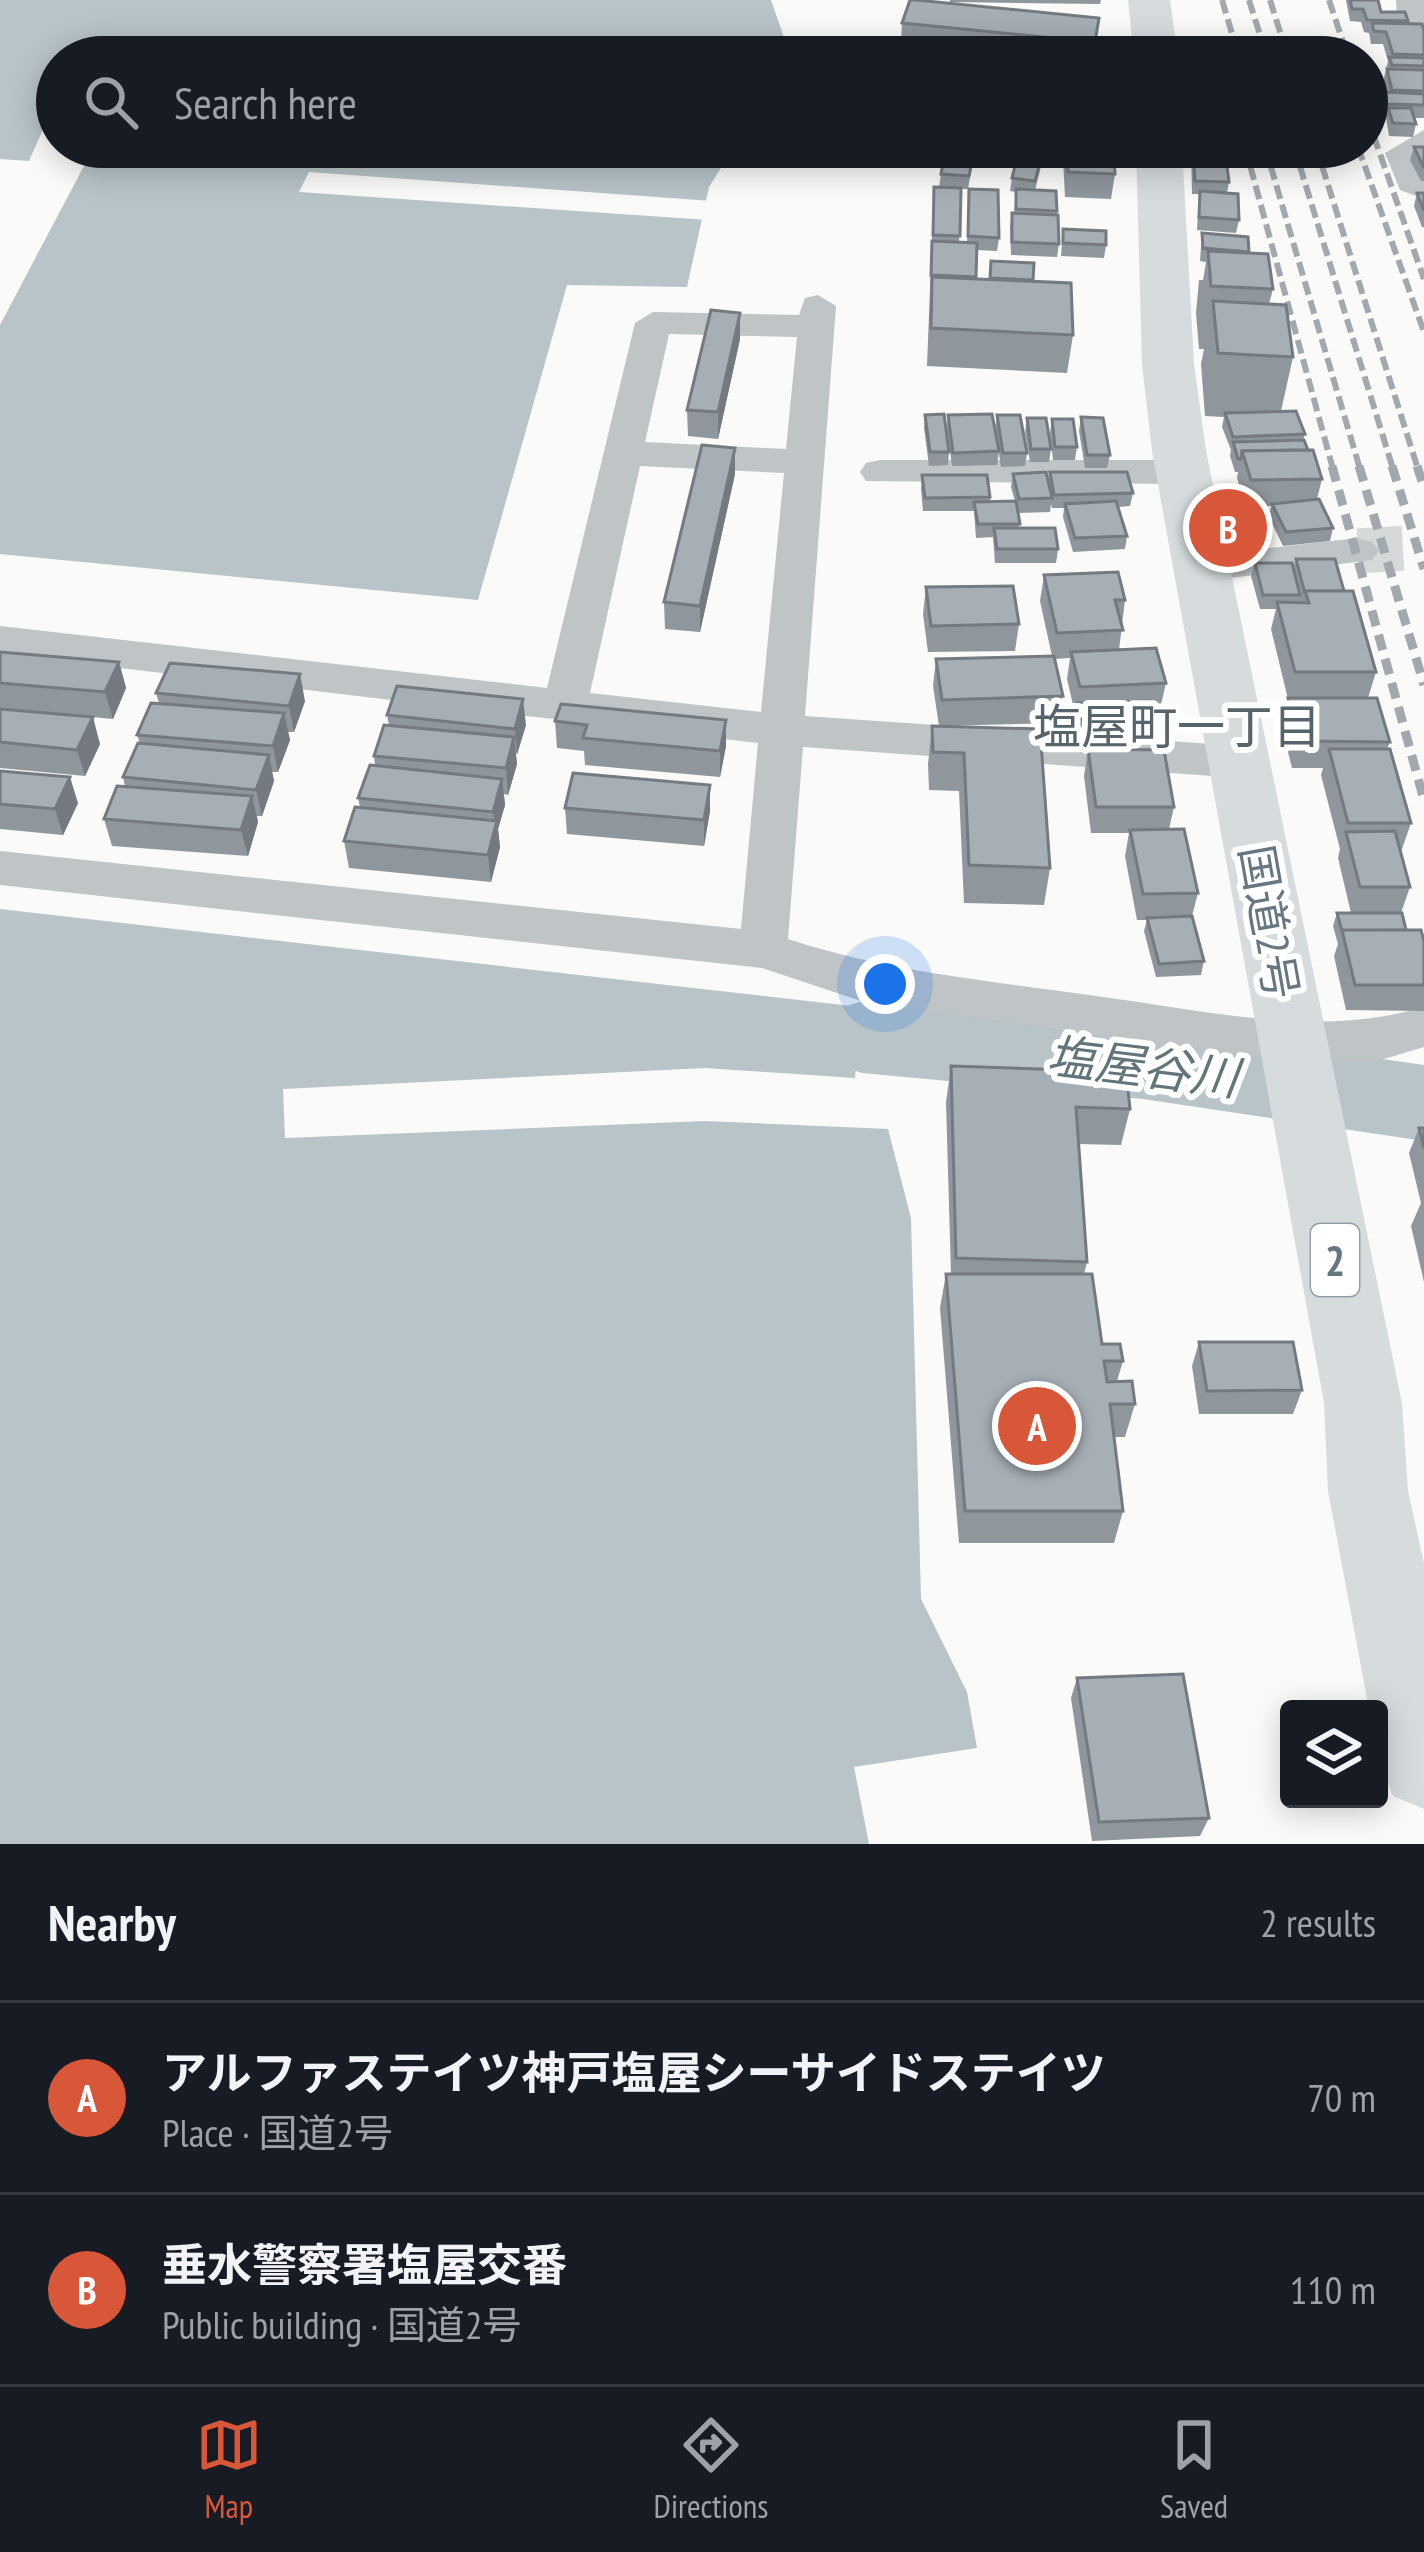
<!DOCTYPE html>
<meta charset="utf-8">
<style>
body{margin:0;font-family:"PT Sans Narrow","Noto Sans JP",sans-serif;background:#242831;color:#f1f3f6}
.controls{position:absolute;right:36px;bottom:36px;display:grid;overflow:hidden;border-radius:12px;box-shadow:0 6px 30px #0003}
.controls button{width:108px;height:108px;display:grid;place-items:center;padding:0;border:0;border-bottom:3px solid #363941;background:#171b24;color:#f1f3f6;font:60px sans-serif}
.you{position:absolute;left:885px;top:984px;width:42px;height:42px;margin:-30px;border:9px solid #fff;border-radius:50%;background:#1a73e8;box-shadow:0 0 0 18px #1a73e833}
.badge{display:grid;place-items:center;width:78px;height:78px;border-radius:50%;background:#d85739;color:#fff;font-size:39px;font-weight:700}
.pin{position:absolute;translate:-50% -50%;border:6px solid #fff;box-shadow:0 3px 12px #0006}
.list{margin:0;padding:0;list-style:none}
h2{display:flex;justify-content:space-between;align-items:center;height:156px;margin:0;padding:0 48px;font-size:51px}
h2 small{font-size:39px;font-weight:400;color:#9ea1a6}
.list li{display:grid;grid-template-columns:78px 1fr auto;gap:36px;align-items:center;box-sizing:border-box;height:192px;padding:0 48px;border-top:3px solid #363941}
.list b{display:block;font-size:45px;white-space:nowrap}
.list p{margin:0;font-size:39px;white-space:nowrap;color:#9ea1a6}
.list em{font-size:39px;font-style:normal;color:#9ea1a6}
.icon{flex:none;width:66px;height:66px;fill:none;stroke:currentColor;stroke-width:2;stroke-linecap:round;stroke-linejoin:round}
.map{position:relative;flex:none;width:1424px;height:1844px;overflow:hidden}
.search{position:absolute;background:#171b24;box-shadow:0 6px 30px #0003;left:36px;right:36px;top:36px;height:132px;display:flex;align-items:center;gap:30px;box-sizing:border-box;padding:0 42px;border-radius:66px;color:#9ea1a6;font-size:45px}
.sheet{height:540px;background:#171b24}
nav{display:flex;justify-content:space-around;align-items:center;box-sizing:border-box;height:168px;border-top:3px solid #363941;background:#171b24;font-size:33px;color:#9ea1a6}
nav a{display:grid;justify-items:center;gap:6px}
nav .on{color:#d85739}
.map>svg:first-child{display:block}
</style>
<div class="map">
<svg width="1424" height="1844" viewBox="0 0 1424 1844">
<rect width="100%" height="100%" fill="#fafaf8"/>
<!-- water -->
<g fill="#b8c4c8">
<polygon points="0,0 771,0 788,49 784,57 57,57 57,127 44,127 29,161 0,159"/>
<polygon points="94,147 734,147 709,187 687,287 567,285 478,600 0,554 0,325"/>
<polygon points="0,909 860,1007 855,1078 705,1068 283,1089 285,1138 705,1121 888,1129 911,1218 921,1599 967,1692 977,1748 854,1767 869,1844 0,1844"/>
</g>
<!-- pier -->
<polygon fill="#fafaf8" points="309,172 712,201 708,220 299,192"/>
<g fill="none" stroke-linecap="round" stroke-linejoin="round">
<!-- river -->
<polygon fill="#b8c4c8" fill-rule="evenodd" points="862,1001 1143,1025 1424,1065 1424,1141 1143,1099 862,1073 830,1062 817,1037 830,1012"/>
<!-- minor-tunnel -->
<polyline stroke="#d5d9da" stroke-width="45" stroke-dasharray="45 22" stroke-linecap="butt" points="1358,551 1424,547"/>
<!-- minor -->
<g fill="#bfc4c7" fill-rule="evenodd">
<polygon points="1396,0 1424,0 1424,34 1397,16"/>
<polygon points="1424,130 1424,199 1400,190 1385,153"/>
<path d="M 818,295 L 836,306 L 805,716 L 1241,746 L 1257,751 L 1263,762 L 1257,773 L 1241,778 L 803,747 L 788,939 C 888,972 992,981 1096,996 C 1204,1010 1317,1039 1424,1007 L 1424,1047 L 1374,1062 L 1291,1062 L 864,1002 L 762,968 L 0,885 L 0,851 L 741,929 L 758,743 L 0,654 L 0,626 L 547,688 L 635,323 L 653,312 L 799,315 L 805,298 ZM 669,334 L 797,337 L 786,449 L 645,442 ZM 640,466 L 784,473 L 761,712 L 590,693 Z"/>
<polygon points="880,460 1182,460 1196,463 1202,472 1196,481 1182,484 866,481 860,472 866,463"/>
<polygon points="1358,538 1372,542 1379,551 1372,560 1199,582 1184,579 1178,569 1184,559 1199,556"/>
</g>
<!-- highway -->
<g fill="#d6dcde" fill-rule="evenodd">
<polygon points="1128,0 1170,0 1178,57 1134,57"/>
<polygon points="1136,147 1182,147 1194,364 1206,451 1402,1403 1408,1491 1424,1563 1424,1809 1393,1796 1379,1759 1379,1709 1369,1709 1328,1491 1324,1403 1152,451 1142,364"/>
</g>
<!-- rail-far1 -->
<g stroke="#a1a9ae" stroke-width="6" stroke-dasharray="14 6" stroke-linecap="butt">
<polyline points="1222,0 1239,57"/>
<polyline points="1249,0 1267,57"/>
<polyline points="1270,0 1288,57"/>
<polyline points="1329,0 1348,57"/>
<polyline points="1367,117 1424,279"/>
<polyline points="1245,147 1333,469"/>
<polyline points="1265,147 1360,469"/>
<polyline points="1294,147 1393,469"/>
<polyline points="1316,147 1418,469"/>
<polyline points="1358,147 1424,332"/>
</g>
<!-- rail -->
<g stroke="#a1a9ae" stroke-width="9" stroke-dasharray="16 9" stroke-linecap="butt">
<polyline points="1332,466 1424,800"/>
<polyline points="1359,466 1424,685"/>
<polyline points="1392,466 1424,569"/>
<polyline points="1417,466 1424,487"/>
</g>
</g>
<!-- wall -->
<g fill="#8f969c">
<polygon points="950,0 1101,0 1100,4 950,2"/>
<polygon points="1346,0 1378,0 1381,12 1408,21 1407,24 1424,31 1424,118 1414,118 1416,124 1413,137 1389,136 1386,117 1384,117 1380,105 1384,92 1386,93 1383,82 1388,61 1383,44 1371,44 1369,33 1364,32 1361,22 1350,21"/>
<polygon points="1099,18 1094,57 900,57 902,23"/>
<polygon points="975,147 968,189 961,189 959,242 967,243 969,189 999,238 997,251 976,250 976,279 989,280 991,261 1033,282 1073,335 1067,373 927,366 934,187 939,187 941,174"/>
<polygon points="1064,147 1113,147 1115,174 1111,199 1065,197 1063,159"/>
<polygon points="1191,147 1218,147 1219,157 1229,182 1227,193 1239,220 1236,233 1197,230 1199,194 1192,194"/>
<polygon points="1414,147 1424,147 1424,181 1421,181 1410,160"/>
<polygon points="1043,159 1035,190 1056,191 1059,244 1057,257 1011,255 1010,226 1012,213 1014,213 1016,192 1010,191 1012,178"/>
<polygon points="1417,193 1424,193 1424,227 1422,227 1414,206"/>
<polygon points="1063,229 1106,245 1104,258 1061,256"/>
<polygon points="1202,233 1249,253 1273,289 1269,304 1293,357 1281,411 1305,434 1303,440 1322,479 1317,499 1333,528 1330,541 1283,546 1269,517 1271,506 1245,506 1237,478 1238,472 1235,472 1230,456 1231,450 1222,427 1224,417 1205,416 1201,364 1204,349 1199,349 1196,313 1199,280 1203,280 1206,262 1200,261"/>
<polygon points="740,339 718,439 688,436 687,410"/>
<polygon points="925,415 949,452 948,465 929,466 924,428"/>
<polygon points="948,415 999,451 997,465 952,466 947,428"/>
<polygon points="997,415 1027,453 1025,466 1001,467 995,429"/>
<polygon points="1081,417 1110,455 1107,468 1085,468 1079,431"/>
<polygon points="1027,418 1051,449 1049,462 1030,462 1025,432"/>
<polygon points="1052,419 1077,447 1075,460 1053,460 1050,433"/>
<polygon points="735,448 735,474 700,632 665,629 664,602"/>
<polygon points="1050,472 1133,493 1130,506 1118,507 1127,536 1125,549 1073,552 1063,517 1064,508 1052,508 1051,504 1050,512 1018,513 1019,528 1058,549 1056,563 995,563 993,537 976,538 974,511 923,511 921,489 922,475 990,497 990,502 1015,501 1011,487 1013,474 1048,483"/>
<polygon points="1296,559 1344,591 1376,672 1368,698 1390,742 1387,749 1411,823 1402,849 1400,849 1410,887 1401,913 1406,930 1424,941 1424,1011 1346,1010 1334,956 1338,944 1333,926 1337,913 1351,913 1338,858 1340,849 1321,775 1323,768 1292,768 1281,724 1288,699 1271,629 1276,609 1260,609 1251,576 1255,563 1293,569"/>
<polygon points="1044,575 1125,600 1119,650 1166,683 1160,709 1152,710 1156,726 1153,740 1082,743 1067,679 1070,658 1055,659 1063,696 1058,723 939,726 933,686 936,659 1052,656 1040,601"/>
<polygon points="926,587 1019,624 1015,651 928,652 923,614"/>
<polygon points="0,652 119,662 126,688 113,719 82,716 100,744 85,776 0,768"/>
<polygon points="156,693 305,701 294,732 288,732 290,740 278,772 272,772 274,781 262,816 257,816 258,822 248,856 112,846 104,819 125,786 123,777 140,743 137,735 159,703"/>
<polygon points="561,704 726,746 720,777 585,765 584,751 557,748 555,721"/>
<polygon points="387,715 526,725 516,755 517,764 508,795 504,794 505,805 498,829 500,847 491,882 349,868 344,841 360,807 358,798 375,766 374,756 389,725"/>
<polygon points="932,726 1040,729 1050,868 1044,905 964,903 959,791 929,790 928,764"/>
<polygon points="1088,749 1174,807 1169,829 1198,893 1192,916 1204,961 1201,975 1156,977 1144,931 1147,920 1137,920 1125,856 1129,833 1091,833 1084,776"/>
<polygon points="0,771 78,803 63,835 0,829"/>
<polygon points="565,808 710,811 704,846 567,834"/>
<polygon points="951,1066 1130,1109 1121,1145 1079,1144 1087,1262 1084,1274 1102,1344 1123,1361 1117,1381 1135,1404 1125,1437 1114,1437 1123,1511 1114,1543 959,1543 940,1308 946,1274 951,1274 946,1102"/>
<polygon points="1419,1128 1424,1128 1424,1282 1411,1226 1421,1203 1409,1153"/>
<polygon points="1199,1342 1302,1390 1293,1414 1199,1414 1192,1366"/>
<polygon points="1077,1678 1209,1818 1200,1836 1092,1841 1071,1698"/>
</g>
<!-- shaded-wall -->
<g fill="#747a7f">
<polygon points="740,313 740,339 718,439 718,412"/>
<polygon points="735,448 735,474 700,632 700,606"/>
<polygon points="119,662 126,688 113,719 105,692"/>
<polygon points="300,674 305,701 294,732 289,706"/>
<polygon points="523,699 526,725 517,755 515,729"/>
<polygon points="284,713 290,740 278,772 273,746"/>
<polygon points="93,717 100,744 85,776 77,750"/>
<polygon points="726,720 726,746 720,777 720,751"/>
<polygon points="514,737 517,764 508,795 506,768"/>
<polygon points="269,755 274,781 262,816 256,790"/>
<polygon points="70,777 78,803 63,835 55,809"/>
<polygon points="502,779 505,805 498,829 500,847 491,882 488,855 495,830 493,812"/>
<polygon points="710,785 710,811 704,846 704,820"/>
<polygon points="252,796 258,822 248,856 241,830"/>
</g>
<!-- building -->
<g fill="#a6afb5" stroke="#747a7f" stroke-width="3">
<polygon points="910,0 916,0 1099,18 1095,42 902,23"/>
<polygon points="1350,0 1378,0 1381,12 1405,12 1408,21 1367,20 1363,9 1352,9"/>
<polygon points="1372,23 1422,24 1424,31 1424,55 1393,54 1386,32 1374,31"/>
<polygon points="1389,57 1424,58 1424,66 1392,65"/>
<polygon points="1387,69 1424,70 1424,91 1392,90"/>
<polygon points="1384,92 1424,94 1424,105 1387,104"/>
<polygon points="1388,108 1411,108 1416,124 1393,123"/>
<polygon points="946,147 975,147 969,176 941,174"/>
<polygon points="1020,147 1044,147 1035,181 1012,178"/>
<polygon points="1067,147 1113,147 1115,174 1068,172"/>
<polygon points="1193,147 1218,147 1219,155 1202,156 1226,158 1229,182 1195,181"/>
<polygon points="1414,147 1424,147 1424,168"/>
<polygon points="934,187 961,188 960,236 933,235"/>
<polygon points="969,189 998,190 999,238 968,236"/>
<polygon points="1016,189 1056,191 1057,211 1016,209"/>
<polygon points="1200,191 1238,194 1239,220 1199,217"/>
<polygon points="1417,193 1424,193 1424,211"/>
<polygon points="1012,213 1058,215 1059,244 1012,242"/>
<polygon points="1063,229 1106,231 1106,245 1063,243"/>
<polygon points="1202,233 1248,237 1249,252 1203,248"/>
<polygon points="932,241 977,243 976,277 931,275"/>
<polygon points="1208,251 1268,254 1273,289 1211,286"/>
<polygon points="991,261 1034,263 1033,280 990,278"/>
<polygon points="932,277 1071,283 1073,335 931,328"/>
<polygon points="1213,301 1286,305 1293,357 1218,353"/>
<polygon points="711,310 740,313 718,412 687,410"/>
<polygon points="1296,411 1305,434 1233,437 1225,413"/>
<polygon points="944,414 949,452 930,452 925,415"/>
<polygon points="992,414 999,451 953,453 948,415"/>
<polygon points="997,415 1020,415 1027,453 1003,453"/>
<polygon points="1081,417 1103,418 1110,455 1087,455"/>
<polygon points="1027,418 1046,418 1051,449 1031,449"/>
<polygon points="1052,419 1073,419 1077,447 1055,447"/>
<polygon points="1304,440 1308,450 1242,451 1241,459 1238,459 1233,442"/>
<polygon points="702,445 735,448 700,606 664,602"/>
<polygon points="1313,450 1322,479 1251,480 1242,451"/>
<polygon points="1046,472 1052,498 1019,499 1013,474"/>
<polygon points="1050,472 1127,472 1133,493 1054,495"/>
<polygon points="922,475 987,475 990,497 925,498"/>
<polygon points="1319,499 1333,528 1286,532 1272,504"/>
<polygon points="1016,501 1020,524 978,524 974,502"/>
<polygon points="1116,501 1127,536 1075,538 1065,504"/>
<polygon points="994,528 1055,528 1058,549 997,549"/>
<polygon points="1296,559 1335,559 1344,591 1305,591 1305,594"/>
<polygon points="1255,563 1292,563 1300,595 1263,595"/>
<polygon points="1118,572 1125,600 1115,600 1123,630 1057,633 1044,575"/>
<polygon points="1013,586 1019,624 931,626 926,587"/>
<polygon points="1305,591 1353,591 1376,672 1295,672 1277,602 1309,603"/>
<polygon points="1156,648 1166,683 1080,687 1071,652"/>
<polygon points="0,652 119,662 105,692 0,683"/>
<polygon points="1054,656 1063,696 942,700 936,659"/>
<polygon points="170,663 300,674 289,706 156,693"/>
<polygon points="397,686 523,699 515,729 387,715"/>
<polygon points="1288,698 1377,698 1390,742 1299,741"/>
<polygon points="1150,701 1156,726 1084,729 1078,703"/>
<polygon points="151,703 284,713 273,746 137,735"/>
<polygon points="561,704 726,720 720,751 583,738 587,725 555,721"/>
<polygon points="0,709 93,717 77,750 0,742"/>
<polygon points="384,725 514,737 506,768 374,756"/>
<polygon points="932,726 1040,729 1050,868 969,865 964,753 933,752"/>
<polygon points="138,743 269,755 256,790 123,777"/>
<polygon points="1088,749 1164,750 1174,807 1096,807"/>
<polygon points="1329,749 1390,749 1411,823 1348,823"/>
<polygon points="370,765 502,779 493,812 358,798"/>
<polygon points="0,771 70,777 55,809 0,804"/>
<polygon points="573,773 710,785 704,820 565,808"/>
<polygon points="117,786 252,796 241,830 104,819"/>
<polygon points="355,807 497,821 488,855 344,841"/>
<polygon points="1184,829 1198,893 1143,894 1130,830"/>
<polygon points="1395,831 1410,887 1360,887 1346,832"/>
<polygon points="1337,913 1402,913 1406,930 1342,931"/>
<polygon points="1192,916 1204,961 1159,964 1147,918"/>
<polygon points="1342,930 1421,930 1424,941 1424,985 1355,985"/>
<polygon points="951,1066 1126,1072 1130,1109 1076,1107 1087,1262 956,1258"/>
<polygon points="1419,1128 1424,1128 1424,1148"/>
<polygon points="946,1274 1092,1274 1102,1344 1120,1344 1123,1361 1104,1361 1107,1382 1132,1381 1135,1404 1110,1404 1123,1511 965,1511"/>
<polygon points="1199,1342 1293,1342 1302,1390 1207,1391"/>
<polygon points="1183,1674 1209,1818 1099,1822 1077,1678"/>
</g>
<g text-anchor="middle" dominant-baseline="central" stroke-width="12" stroke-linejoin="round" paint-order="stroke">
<!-- shield labels -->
<rect fill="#fff" stroke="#94a0a7" stroke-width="3" x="1311" y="1224" width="48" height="72" rx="9"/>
<g font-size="42" font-weight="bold" fill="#667781">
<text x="1335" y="1260">2</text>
</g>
<!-- street labels -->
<g font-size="45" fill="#667781" stroke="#fff">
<text transform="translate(1270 922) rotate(80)">国道2号</text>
</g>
<!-- neighbourhood labels -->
<g font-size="48" fill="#58646c" stroke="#fff">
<text x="1177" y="726">塩屋町一丁目</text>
</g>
<!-- water labels -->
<g font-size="48" font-style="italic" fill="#61757a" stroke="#fff">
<text transform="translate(1143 1066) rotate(7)">塩屋谷川</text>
</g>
</g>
</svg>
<div class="controls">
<button><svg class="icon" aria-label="layers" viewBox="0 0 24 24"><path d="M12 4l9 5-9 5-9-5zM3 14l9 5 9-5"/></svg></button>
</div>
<div class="you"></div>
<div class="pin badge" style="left:1037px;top:1426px">A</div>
<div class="pin badge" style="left:1228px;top:528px">B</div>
<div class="search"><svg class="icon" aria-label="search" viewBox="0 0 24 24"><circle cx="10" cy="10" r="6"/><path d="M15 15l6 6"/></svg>Search here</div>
</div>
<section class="sheet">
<h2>Nearby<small>2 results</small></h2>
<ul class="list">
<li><span class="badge">A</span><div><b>アルファステイツ神戸塩屋シーサイドステイツ</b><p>Place · 国道2号</p></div><em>70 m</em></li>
<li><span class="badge">B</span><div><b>垂水警察署塩屋交番</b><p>Public building · 国道2号</p></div><em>110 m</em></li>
</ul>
</section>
<nav>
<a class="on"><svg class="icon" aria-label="map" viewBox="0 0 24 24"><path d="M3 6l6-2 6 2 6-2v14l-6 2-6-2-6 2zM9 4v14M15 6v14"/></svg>Map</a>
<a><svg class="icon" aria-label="directions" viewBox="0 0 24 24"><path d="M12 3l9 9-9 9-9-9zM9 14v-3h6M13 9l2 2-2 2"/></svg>Directions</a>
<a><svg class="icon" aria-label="saved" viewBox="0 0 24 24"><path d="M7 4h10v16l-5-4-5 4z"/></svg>Saved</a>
</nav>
